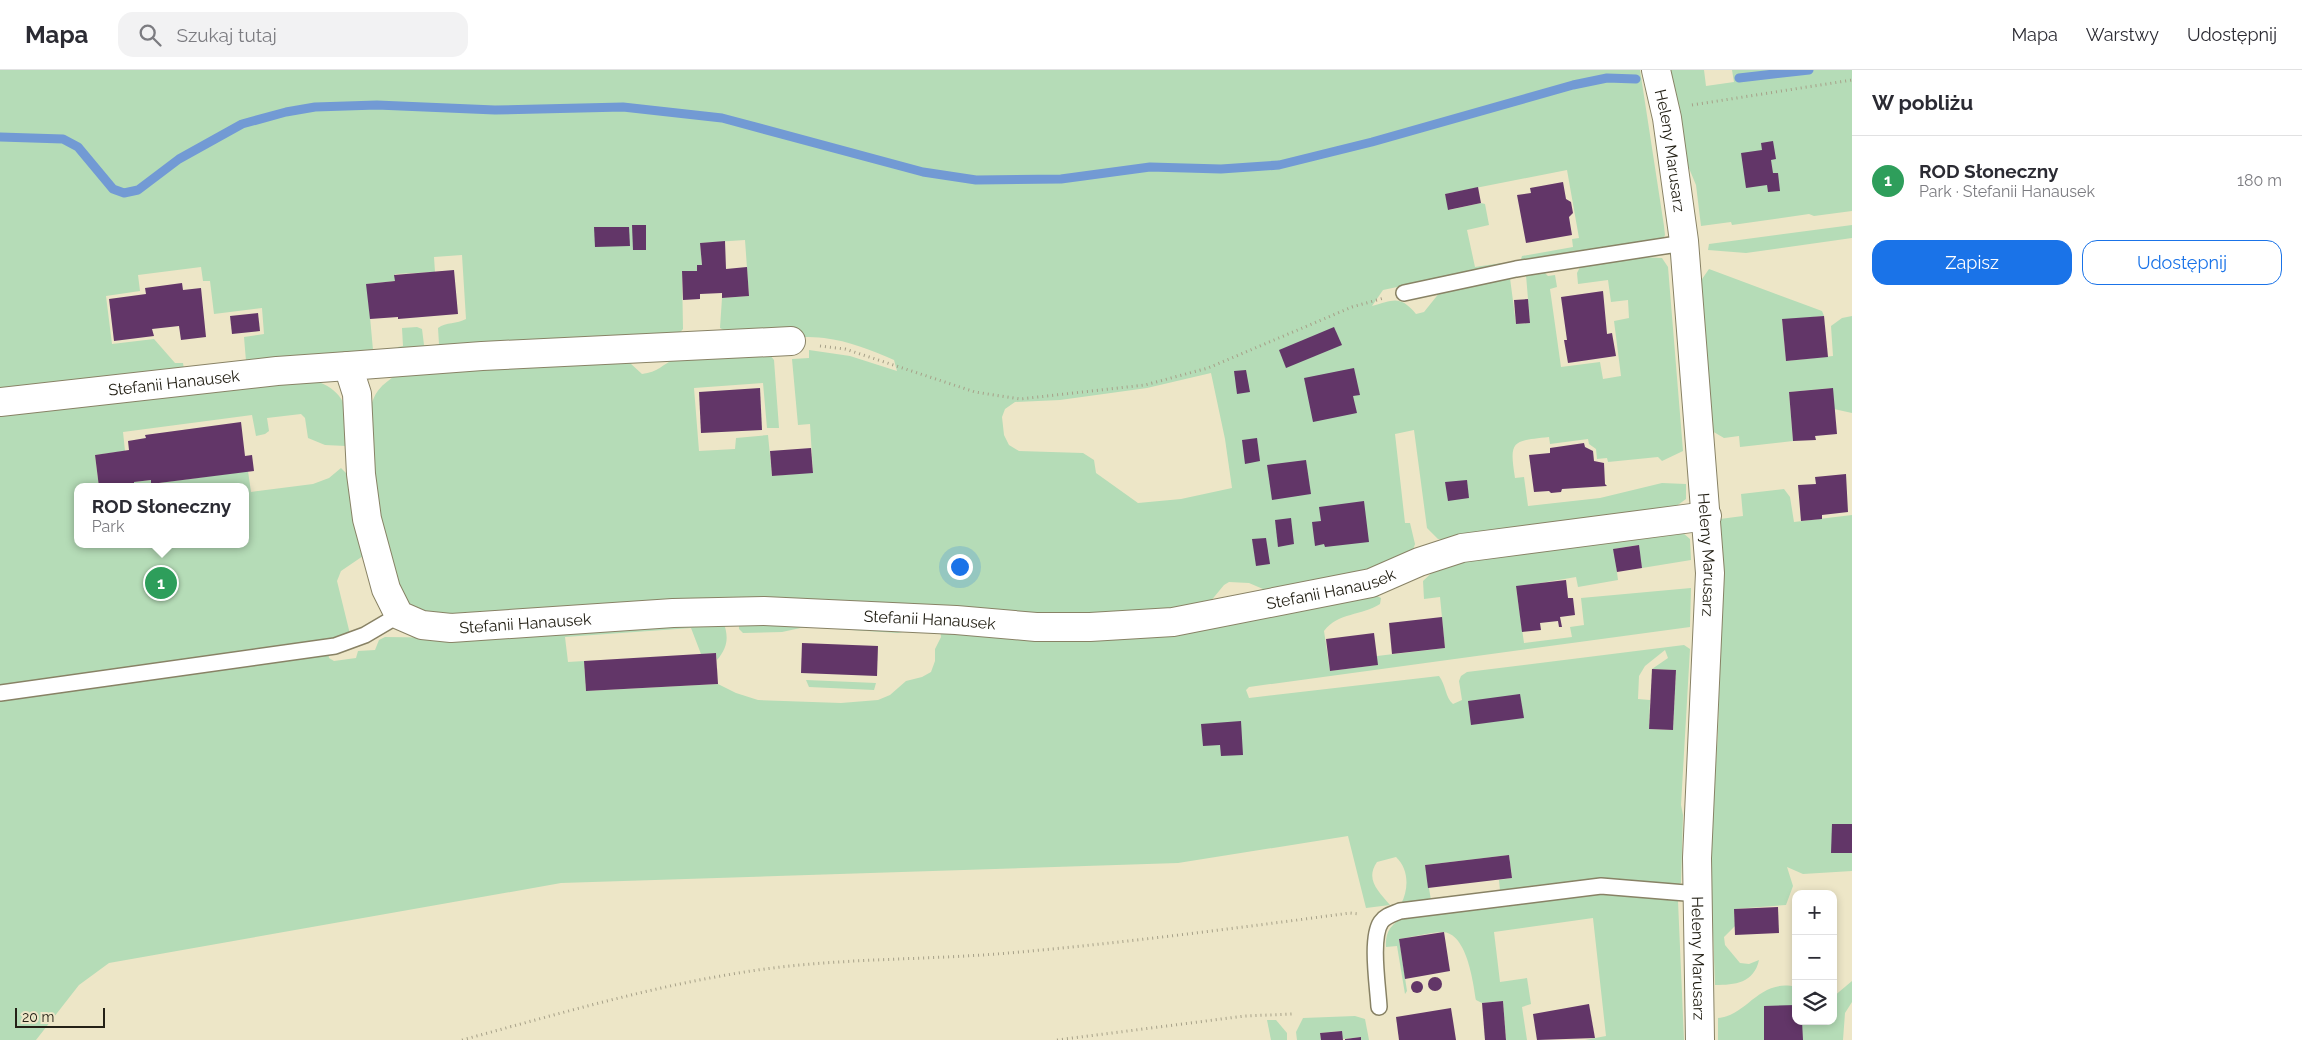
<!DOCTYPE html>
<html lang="pl">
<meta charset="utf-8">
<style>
body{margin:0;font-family:Raleway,sans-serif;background:#f2f2f3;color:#2b2b33}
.controls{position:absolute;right:15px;bottom:15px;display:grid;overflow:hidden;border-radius:10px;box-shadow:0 2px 8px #0003}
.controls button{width:45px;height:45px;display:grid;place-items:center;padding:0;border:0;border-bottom:1px solid #e1e1e2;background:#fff;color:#2b2b33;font:25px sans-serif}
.scale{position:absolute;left:15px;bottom:12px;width:90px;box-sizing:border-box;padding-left:5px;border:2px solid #242116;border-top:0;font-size:14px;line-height:18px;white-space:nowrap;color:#242116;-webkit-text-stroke:4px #ede6c7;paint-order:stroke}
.you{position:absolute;left:959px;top:496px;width:18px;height:18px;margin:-12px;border:4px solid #fff;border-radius:50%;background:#1a73e8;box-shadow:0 0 0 8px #1a73e833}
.badge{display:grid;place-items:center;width:32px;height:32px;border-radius:50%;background:#1a73e8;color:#fff;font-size:16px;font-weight:700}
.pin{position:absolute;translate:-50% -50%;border:2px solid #fff;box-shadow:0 1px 5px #0006}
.popup{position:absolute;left:74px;top:413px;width:175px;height:65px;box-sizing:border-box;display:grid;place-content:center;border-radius:10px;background:#fff;filter:drop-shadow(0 1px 4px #0005);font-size:16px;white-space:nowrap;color:#7c7c81}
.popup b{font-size:19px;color:#2b2b33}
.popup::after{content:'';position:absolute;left:50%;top:100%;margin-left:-10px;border:10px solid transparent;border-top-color:#fff}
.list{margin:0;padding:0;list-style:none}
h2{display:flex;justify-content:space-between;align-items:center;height:65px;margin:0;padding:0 20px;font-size:21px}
h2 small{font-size:16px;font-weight:400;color:#7c7c81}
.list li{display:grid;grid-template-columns:32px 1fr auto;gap:15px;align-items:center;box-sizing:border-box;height:90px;padding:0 20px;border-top:1px solid #e1e1e2}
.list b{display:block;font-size:19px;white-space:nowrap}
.list p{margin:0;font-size:16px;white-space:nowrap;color:#7c7c81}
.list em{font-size:16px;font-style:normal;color:#7c7c81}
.actions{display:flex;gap:10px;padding:15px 20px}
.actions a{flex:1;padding:11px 0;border:1px solid #1a73e8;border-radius:15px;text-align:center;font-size:18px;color:#1a73e8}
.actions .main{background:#1a73e8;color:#fff}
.icon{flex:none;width:28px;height:28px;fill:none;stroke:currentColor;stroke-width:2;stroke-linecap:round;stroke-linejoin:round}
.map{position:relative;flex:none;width:1852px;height:970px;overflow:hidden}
header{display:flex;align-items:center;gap:30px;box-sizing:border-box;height:70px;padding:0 25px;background:#fff;border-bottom:1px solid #e1e1e2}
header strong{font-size:24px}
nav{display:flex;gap:28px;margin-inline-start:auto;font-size:18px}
.search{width:350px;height:45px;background:#f2f2f3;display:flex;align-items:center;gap:12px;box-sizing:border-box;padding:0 18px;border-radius:15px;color:#7c7c81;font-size:19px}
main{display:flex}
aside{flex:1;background:#fff}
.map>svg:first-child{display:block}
</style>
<header>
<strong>Mapa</strong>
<div class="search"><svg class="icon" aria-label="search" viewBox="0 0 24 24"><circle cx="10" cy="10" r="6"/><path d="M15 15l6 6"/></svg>Szukaj tutaj</div>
<nav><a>Mapa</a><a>Warstwy</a><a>Udostępnij</a></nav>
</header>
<main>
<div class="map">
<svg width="1852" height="970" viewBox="0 0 1852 970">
<rect width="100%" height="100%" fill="#ede6c7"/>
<!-- green -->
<g fill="#b5dcb7" fill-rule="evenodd">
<path d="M 0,0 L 1640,0 L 1664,156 L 1665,165 L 1663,169 L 1526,191 L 1521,189 L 1522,186 L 1573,177 L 1572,169 L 1579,168 L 1567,100 L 1445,124 L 1449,140 L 1481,133 L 1485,134 L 1489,155 L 1467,160 L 1475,197 L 1502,193 L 1496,196 L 1383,220 L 1372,236 C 1393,231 1399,224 1416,244 L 1424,242 L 1440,222 L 1510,208 L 1516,254 L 1530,253 L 1526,205 L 1545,203 L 1548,206 L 1555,205 L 1557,217 L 1550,219 L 1561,297 L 1600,292 L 1603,309 L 1621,306 L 1614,251 L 1629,248 L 1628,230 L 1611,232 L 1608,210 L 1578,214 L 1577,203 L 1581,195 L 1641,187 L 1662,188 L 1668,197 L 1683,381 L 1662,391 L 1658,387 L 1608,392 L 1607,388 L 1597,389 L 1596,379 L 1589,374 L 1588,369 L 1550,374 L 1549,367 C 1512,371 1509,370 1515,408 L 1524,407 L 1528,436 L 1600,428 L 1662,413 L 1686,414 L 1686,429 L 1671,440 L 1447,470 L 1438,469 L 1427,458 L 1414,360 L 1395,364 L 1405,453 L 1410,453 L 1415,474 L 1413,480 L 1393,493 L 1289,520 L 1263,519 L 1249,513 L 1229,512 L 1224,515 L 1210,532 L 1141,548 L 439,549 C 429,545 416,541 407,535 C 379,514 372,381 369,344 C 374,321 380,316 399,303 L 552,292 L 630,293 L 642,304 C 658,302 662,295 676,288 L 770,285 L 774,290 L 779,358 L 767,358 L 763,313 L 694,318 L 699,381 L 735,379 L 736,368 L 768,365 L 772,406 L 813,402 L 810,354 L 798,355 L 792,289 L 809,288 L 809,280 L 850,286 L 897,301 L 894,290 C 871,280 849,271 824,268 C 790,264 751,274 720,258 L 722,228 L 749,226 L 745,170 L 700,173 L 702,195 L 697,195 L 697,201 L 682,202 L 683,259 L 677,266 L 436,282 L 435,275 L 439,274 L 438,258 C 446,252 457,254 466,249 L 462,185 L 434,187 L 435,202 L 395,204 L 395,211 L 367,214 L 373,280 L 246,291 L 244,267 L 264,264 L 262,238 L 214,244 L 210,211 L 203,211 L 201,197 L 138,205 L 140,221 L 106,226 L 112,274 L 154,269 L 175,293 L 183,293 L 184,299 L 0,324 ZM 1211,303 L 1225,369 L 1232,418 L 1181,429 L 1138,433 L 1096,403 L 1094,390 L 1083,383 L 1019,381 L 1009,375 L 1004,365 L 1002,347 L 1005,339 L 1015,332 L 1060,330 L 1147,318 Z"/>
<polygon points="1671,0 1704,0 1706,16 1734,12 1732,0 1852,0 1852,141 1814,146 1809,144 1732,155 1731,152 1701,156 1696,115 1686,91"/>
<polygon points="1852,155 1852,168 1746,183 1708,180 1709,174"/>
<polygon points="1709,199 1822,241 1824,246 1782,250 1786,291 1833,286 1831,256 1842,248 1852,246 1852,343 1834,339 1832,318 1789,322 1793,371 1740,377 1739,366 1724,368 1712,361 1700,212"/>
<polygon points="417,257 422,259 424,275 428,275 428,282 399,285 398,277 403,276 402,258"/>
<path d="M 314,310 C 350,323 348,343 346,376 L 325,375 L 308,368 L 305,348 L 301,344 L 267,348 L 269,361 L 265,364 L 256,366 L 252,345 L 123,362 L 125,381 L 95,385 L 99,417 L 77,417 L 77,474 L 245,474 L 245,417 L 132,417 L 134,416 L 134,412 L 151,410 L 151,414 L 248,401 L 251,422 L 313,414 L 329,408 L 341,398 L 350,407 L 363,486 L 341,501 L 337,511 L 350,564 L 327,572 L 329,588 L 334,591 L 356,588 L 358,581 L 375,580 L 379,570 L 385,567 L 463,568 L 723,551 C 729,567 728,577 717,590 L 716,583 L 701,584 L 691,558 L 565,567 L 568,592 L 584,591 L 586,621 L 718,614 L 736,623 L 758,630 L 841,633 L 878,630 L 890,625 L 906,611 L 922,607 L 931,602 L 935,591 L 935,579 L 941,567 L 940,560 L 1375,525 L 1381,528 L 1380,534 C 1362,546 1338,542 1324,561 L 1330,601 L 1377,595 L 1377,586 L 1445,578 L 1440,527 L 1424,529 L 1423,511 L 1441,494 L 1683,463 L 1690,469 L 1691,490 L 1642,498 L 1638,475 L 1614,479 L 1618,510 L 1578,517 L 1576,507 L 1516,517 L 1524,573 L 1572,567 L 1570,557 L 1584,555 L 1581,528 L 1691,518 L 1690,557 L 1249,617 L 1246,620 L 1249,628 L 1439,606 C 1446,615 1445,627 1453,634 L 1462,630 L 1459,611 L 1461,606 L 1467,602 L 1684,575 L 1690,579 L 1681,735 L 1683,745 L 1681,813 L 1671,817 L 1500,821 L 1499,810 L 1512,808 L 1509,785 L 1425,795 L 1431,830 L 1401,834 C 1409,819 1409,799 1396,787 L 1377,792 C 1365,809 1378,821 1390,835 L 1366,838 L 1348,766 L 1178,793 L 561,813 L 109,893 L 79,915 L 36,970 L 0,970 L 0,345 ZM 1665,580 L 1668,588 L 1652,599 L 1676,600 L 1673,660 L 1649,659 L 1650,630 L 1638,629 L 1639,606 L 1645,596 Z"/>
<path d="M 1784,419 L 1790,427 L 1794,452 L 1852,445 L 1852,801 L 1803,804 L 1787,797 L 1793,816 L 1786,835 L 1734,839 L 1735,856 L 1724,867 L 1725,875 L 1740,893 L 1749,894 L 1759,890 C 1754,913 1735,915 1715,915 L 1710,784 L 1718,662 L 1721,551 L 1720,449 L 1743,446 L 1741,424 Z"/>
<polygon points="739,553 908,561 898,563 805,557 782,562 743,563 739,559"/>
<polygon points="806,610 876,613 874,620 809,617"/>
<path d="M 1605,823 L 1678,831 L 1684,970 L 1585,970 L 1606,966 L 1593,848 L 1494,862 L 1500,912 L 1527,908 L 1531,934 L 1522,937 L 1527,970 L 1506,970 L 1503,931 L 1482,933 L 1476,930 C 1473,912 1467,861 1441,862 C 1427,863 1412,867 1399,869 L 1407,921 L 1405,924 L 1397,876 L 1386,877 C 1385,862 1391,854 1404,847 Z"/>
<path d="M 1852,911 L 1852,932 L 1845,943 L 1843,970 L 1718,970 L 1718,948 C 1747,946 1759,908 1796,917 L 1796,951 L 1833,951 L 1833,927 Z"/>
<polygon points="1355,946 1365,949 1369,970 1361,970 1361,967 1343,969 1341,961 1320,963 1321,970 1297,970 1296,962 1303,948"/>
<polygon points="1267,950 1276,950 1287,963 1287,970 1271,970"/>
</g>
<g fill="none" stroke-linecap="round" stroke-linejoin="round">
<!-- stream -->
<g stroke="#729ad4" stroke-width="9">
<polyline points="1739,8 1809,0"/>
<polyline points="0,67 63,69 78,77 113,119 124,123 138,120 179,89 242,54 286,42 315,37 377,35 495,40 623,37 722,48 923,102 976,110 1061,109 1150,97 1221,99 1279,95 1372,72 1573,15 1607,8 1636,9"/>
</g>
</g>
<!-- building -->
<g fill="#623668">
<polygon points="1773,71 1776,89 1771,90 1773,103 1778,103 1780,121 1768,122 1767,115 1746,118 1741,83 1762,80 1761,73"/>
<polygon points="1563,112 1566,129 1571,132 1573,143 1569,147 1572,165 1526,173 1517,125 1531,123 1530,118"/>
<polygon points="1478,117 1481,133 1448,140 1445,124"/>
<polygon points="632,155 646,155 646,180 633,180"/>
<polygon points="594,157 629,157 630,176 595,177"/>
<polygon points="725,171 726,199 747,197 749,226 722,228 722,223 700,224 700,229 683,230 682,201 697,201 697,195 702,195 700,173"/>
<polygon points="454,200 458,244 398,249 398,247 370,249 366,214 395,211 394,205"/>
<polygon points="182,213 183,220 201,218 206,267 181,270 179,256 152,259 154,266 114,271 109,229 146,224 145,218"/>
<polygon points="1603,221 1607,264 1612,263 1616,286 1568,293 1564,270 1567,270 1561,227"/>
<polygon points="1528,229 1530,253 1516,254 1514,230"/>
<polygon points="258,243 260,261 232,264 230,246"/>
<polygon points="1824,246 1828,287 1786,291 1782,249"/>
<polygon points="1334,257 1342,275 1286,298 1279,280"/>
<polygon points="1354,298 1360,325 1353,326 1357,343 1313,352 1304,308"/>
<polygon points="1246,300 1250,322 1237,324 1234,301"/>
<polygon points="760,318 762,360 701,363 699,322"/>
<polygon points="1833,318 1837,364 1815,366 1816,370 1793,371 1789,322"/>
<polygon points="241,352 245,386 252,385 254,401 151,414 151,410 134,412 134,416 132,417 99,417 95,385 129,380 128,371 146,368 145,365"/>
<polygon points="1257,368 1260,391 1245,394 1242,370"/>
<polygon points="1584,373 1585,377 1593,381 1594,391 1604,393 1605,414 1607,416 1562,419 1561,422 1551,423 1549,421 1534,422 1529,385 1550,383 1550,378"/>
<polygon points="811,378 813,403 772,406 770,381"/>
<polygon points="1306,390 1311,424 1272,430 1267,395"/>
<polygon points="1846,404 1848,442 1822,445 1822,449 1801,451 1798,415 1816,414 1815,407"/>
<polygon points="1467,410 1469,428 1448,431 1445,412"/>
<polygon points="1364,431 1369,472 1325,477 1324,474 1315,476 1312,452 1321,451 1319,437"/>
<polygon points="1291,448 1294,474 1278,477 1275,450"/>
<polygon points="1266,468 1270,494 1256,496 1252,469"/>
<polygon points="1639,475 1642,498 1617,502 1613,479"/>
<polygon points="1566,510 1568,528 1573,528 1575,545 1560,547 1562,557 1559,557 1558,551 1540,553 1541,560 1522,562 1516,516"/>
<polygon points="1442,547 1445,578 1392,584 1389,553"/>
<polygon points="1374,563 1378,595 1330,601 1326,569"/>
<polygon points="802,573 878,576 877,606 801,603"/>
<polygon points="716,583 718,614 586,621 584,591"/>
<polygon points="1652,599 1676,600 1673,660 1649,659"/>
<polygon points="1520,624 1524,648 1471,655 1468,631"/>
<polygon points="1241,651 1243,685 1221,686 1220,675 1203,676 1201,654"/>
<polygon points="1832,754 1852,754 1852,783 1831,783"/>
<polygon points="1509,785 1512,808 1428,818 1425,795"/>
<polygon points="1778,837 1779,863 1735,865 1734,839"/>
<polygon points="1444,862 1450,901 1405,909 1399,869"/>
<circle cx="1435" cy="914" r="7"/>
<circle cx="1417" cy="917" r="6"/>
<polygon points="1503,931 1506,970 1485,970 1482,933"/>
<polygon points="1589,934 1595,968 1537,970 1533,944"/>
<polygon points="1796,935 1796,951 1802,951 1803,970 1764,970 1764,936"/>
<polygon points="1451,938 1456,970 1399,970 1396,947"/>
<polygon points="1342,961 1343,970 1321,970 1320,963"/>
<polygon points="1361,967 1361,970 1345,970 1345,969"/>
</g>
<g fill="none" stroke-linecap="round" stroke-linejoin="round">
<!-- service casing -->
<g stroke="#888265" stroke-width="18">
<g id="service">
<polyline points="1404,223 1516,199 1684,173"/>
<polyline points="0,623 335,576 365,565 399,545"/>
<path d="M 1379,937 C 1378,917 1370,868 1381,852 C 1385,846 1393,844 1400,841 L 1601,816 L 1698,824"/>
</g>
</g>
<!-- minor casing -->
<g stroke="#888265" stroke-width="30">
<g id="minor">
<path id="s1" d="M 1656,0 L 1667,48 L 1684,171 L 1710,503 L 1697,788 L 1700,970"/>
<path id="s2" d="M 791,271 L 482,286 L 348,296 L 357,324 L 361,404 L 367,449 L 386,519 L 399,545 L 422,555 L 451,558 L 673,543 L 764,541 L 956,550 L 1036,557 L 1090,557 L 1173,552 L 1371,513 L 1419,492 L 1462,478 L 1707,446"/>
<path id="s3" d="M 0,332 L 277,301 L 348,296"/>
</g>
</g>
<!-- path -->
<g stroke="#a6a088" stroke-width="3" stroke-dasharray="1 4" stroke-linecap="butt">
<polyline points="1692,35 1852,10"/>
<polyline points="820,276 845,279 975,322 1020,329 1145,315 1208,298 1352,237 1384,228"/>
<path d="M 462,970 C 562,943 662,913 765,899 C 846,888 928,890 1009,883 C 1123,873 1237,858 1350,843 L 1360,844"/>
<polyline points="1057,970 1245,946 1292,944"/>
</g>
<!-- service -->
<use href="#service" stroke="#fff" stroke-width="15"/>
<!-- minor -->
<use href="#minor" stroke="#fff" stroke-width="28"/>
</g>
<g text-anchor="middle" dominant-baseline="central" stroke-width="5" stroke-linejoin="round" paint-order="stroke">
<!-- street labels -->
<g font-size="16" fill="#242116" stroke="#ede6c7">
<text stroke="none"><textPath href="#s1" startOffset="82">Heleny Marusarz</textPath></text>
<text stroke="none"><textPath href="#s3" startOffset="175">Stefanii Hanausek</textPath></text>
<text stroke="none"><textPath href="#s1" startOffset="488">Heleny Marusarz</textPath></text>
<text stroke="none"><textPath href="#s2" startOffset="1639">Stefanii Hanausek</textPath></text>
<text stroke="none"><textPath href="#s2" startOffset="1234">Stefanii Hanausek</textPath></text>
<text stroke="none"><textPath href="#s2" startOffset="829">Stefanii Hanausek</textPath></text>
<text stroke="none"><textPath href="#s1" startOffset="892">Heleny Marusarz</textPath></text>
</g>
</g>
</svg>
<div class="controls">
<button>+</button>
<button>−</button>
<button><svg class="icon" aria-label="layers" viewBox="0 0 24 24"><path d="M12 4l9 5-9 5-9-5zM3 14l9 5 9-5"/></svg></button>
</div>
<div class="scale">20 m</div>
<div class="you"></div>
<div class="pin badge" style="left:161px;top:513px;background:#2e9e5b">1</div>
<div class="popup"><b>ROD Słoneczny</b>Park</div>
</div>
<aside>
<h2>W pobliżu<small></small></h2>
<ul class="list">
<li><span class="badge" style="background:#2e9e5b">1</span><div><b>ROD Słoneczny</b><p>Park · Stefanii Hanausek</p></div><em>180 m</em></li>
</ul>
<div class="actions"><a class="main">Zapisz</a><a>Udostępnij</a></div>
</aside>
</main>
